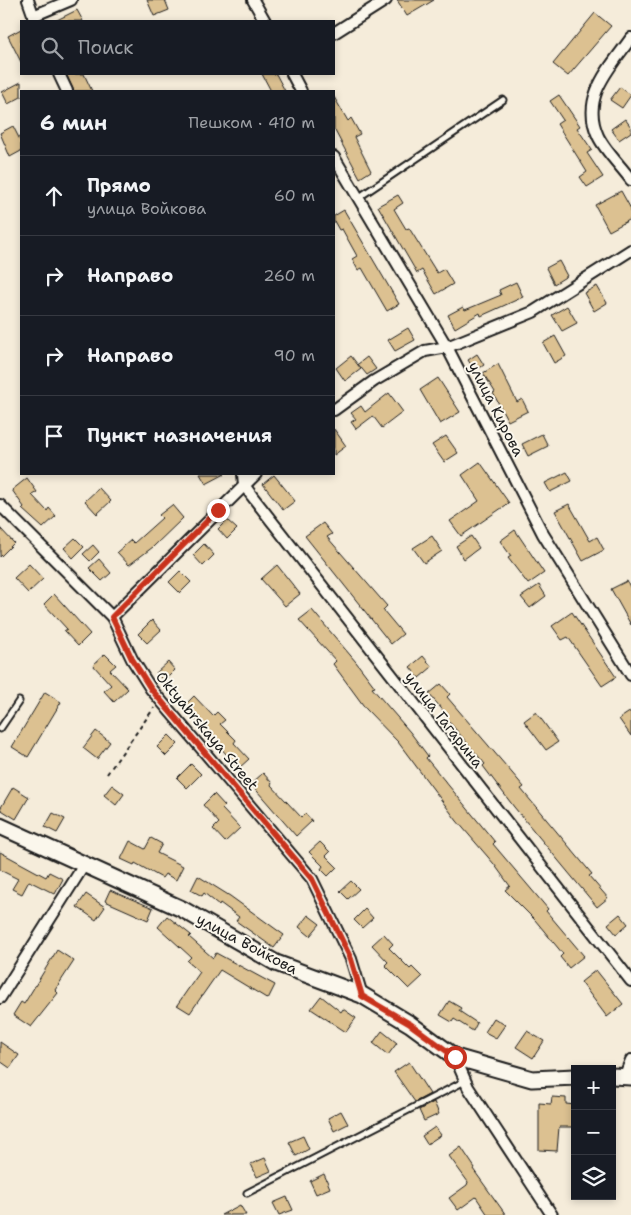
<!DOCTYPE html>
<html lang="ru">
<meta charset="utf-8">
<style>
body{margin:0;font-family:"Shantell Sans",sans-serif;background:#20242c;color:#f1f3f6}
.controls{position:absolute;right:15px;bottom:15px;display:grid;overflow:hidden;border-radius:0px;box-shadow:0 2px 8px #0003}
.controls button{width:45px;height:45px;display:grid;place-items:center;padding:0;border:0;border-bottom:1px solid #363941;background:#171b24;color:#f1f3f6;font:25px sans-serif}
.stop{position:absolute;width:15px;height:15px;margin:-11px;border:4px solid #c8321e;border-radius:50%;background:#fff}
.stop.end{background:#c8321e;border-color:#fff;box-shadow:0 1px 5px #0008}
.list{margin:0;padding:0;list-style:none}
h2{display:flex;justify-content:space-between;align-items:center;height:65px;margin:0;padding:0 20px;font-size:21px}
h2 small{font-size:16px;font-weight:400;color:#9ea1a6}
.list li{display:grid;grid-template-columns:32px 1fr auto;gap:15px;align-items:center;box-sizing:border-box;height:80px;padding:0 20px;border-top:1px solid #363941}
.list b{display:block;font-size:19px;white-space:nowrap}
.list p{margin:0;font-size:16px;white-space:nowrap;color:#9ea1a6}
.list em{font-size:16px;font-style:normal;color:#9ea1a6}
.icon{flex:none;width:28px;height:28px;fill:none;stroke:currentColor;stroke-width:2;stroke-linecap:round;stroke-linejoin:round}
.map{position:relative;flex:none;width:631px;height:1215px;overflow:hidden}
.search{position:absolute;background:#171b24;box-shadow:0 2px 8px #0003;left:20px;top:20px;width:315px;height:55px;display:flex;align-items:center;gap:12px;box-sizing:border-box;padding:0 18px;border-radius:0px;color:#9ea1a6;font-size:19px}
.panel{position:absolute;background:#171b24;box-shadow:0 2px 8px #0003;left:20px;top:90px;width:315px;height:385px;border-radius:0px}
.map>svg:first-child{display:block}
</style>
<div class="map">
<svg width="631" height="1215" viewBox="0 0 631 1215">
<rect width="100%" height="100%" fill="#f5ecda"/>
<filter id="ink" filterUnits="userSpaceOnUse"><feTurbulence type="fractalNoise" baseFrequency=".02" numOctaves="2"/><feDisplacementMap in="SourceGraphic" scale="10" xChannelSelector="R" yChannelSelector="G"/><feConvolveMatrix kernelMatrix="1 2 1 2 8 2 1 2 1" color-interpolation-filters="sRGB"/></filter>
<g filter="url(#ink)">
<!-- building -->
<g fill="#dcc191" stroke="#1c1c1c">
<polygon points="147,0 165,0 169,10 154,16"/>
<polygon points="397,0 434,0 407,16"/>
<polygon points="77,10 83,21 55,21"/>
<polygon points="595,13 611,26 568,76 553,64"/>
<polygon points="21,29 21,62 8,36"/>
<polygon points="66,74 84,74 92,91 74,91"/>
<polygon points="262,74 276,74 285,91 271,91"/>
<polygon points="21,82 21,97 8,104 2,92"/>
<polygon points="620,87 631,95 622,108 610,100"/>
<polygon points="559,95 580,126 577,128 592,150 587,153 603,177 587,187 580,177 587,172 557,124 563,120 550,101"/>
<polygon points="334,97 348,121 351,118 360,134 354,137 371,171 360,178 334,129"/>
<polygon points="625,119 631,127 631,132 619,140 611,129"/>
<polygon points="13,126 21,142 21,151 10,157 0,133"/>
<polygon points="621,191 631,209 631,219 609,231 595,205"/>
<polygon points="398,195 403,203 394,209 406,229 409,228 437,273 444,269 453,284 436,294 422,270 417,273 378,206"/>
<polygon points="344,210 399,304 387,311 362,268 358,270 352,259 357,256 342,229 339,230 334,221 334,216"/>
<polygon points="559,261 567,276 554,284 546,268"/>
<polygon points="516,282 523,297 481,316 480,313 455,328 448,315 463,307 465,310 501,295 499,290"/>
<polygon points="597,286 607,303 594,311 584,293"/>
<polygon points="567,306 577,323 562,331 552,315"/>
<polygon points="408,328 415,340 395,351 388,340"/>
<polygon points="555,336 566,356 554,363 543,343"/>
<polygon points="477,354 484,365 475,371 468,360"/>
<polygon points="351,356 361,369 345,381 336,368"/>
<polygon points="367,357 376,369 367,375 358,364"/>
<polygon points="498,364 517,402 522,399 528,411 508,421 493,393 495,392 483,373"/>
<polygon points="438,378 460,412 440,424 420,390"/>
<polygon points="389,393 403,412 382,428 373,416 356,429 351,422 356,419 351,413 361,406 365,412"/>
<polygon points="334,429 346,446 334,455"/>
<polygon points="542,434 548,446 528,456 522,444"/>
<polygon points="446,436 458,453 444,462 432,445"/>
<polygon points="480,462 509,503 461,536 450,521 479,501 462,475"/>
<polygon points="567,472 572,481 550,492 545,483"/>
<polygon points="200,474 225,474 206,484"/>
<polygon points="274,475 295,501 283,510 263,484"/>
<polygon points="27,478 37,492 32,495 47,511 49,508 56,516 43,528 22,509 24,507 12,490"/>
<polygon points="99,488 111,501 97,514 85,501"/>
<polygon points="569,504 590,541 597,537 604,550 583,561 555,511"/>
<polygon points="172,505 183,518 153,547 129,565 117,552 131,540 134,543 162,518 159,515"/>
<polygon points="227,520 237,529 227,539 218,529"/>
<polygon points="323,523 332,534 327,537 387,606 383,610 403,634 391,644 305,536"/>
<polygon points="0,528 14,543 0,557"/>
<polygon points="515,530 544,573 528,584 508,558 511,556 500,541"/>
<polygon points="432,536 442,551 424,563 413,548"/>
<polygon points="471,536 479,548 464,559 456,546"/>
<polygon points="75,538 84,547 73,558 64,548"/>
<polygon points="204,544 214,555 203,566 193,555"/>
<polygon points="93,545 99,552 90,561 83,554"/>
<polygon points="99,559 111,573 102,581 89,568"/>
<polygon points="29,564 43,579 28,593 14,578"/>
<polygon points="277,565 300,594 285,606 261,579"/>
<polygon points="180,571 191,582 180,593 169,582"/>
<polygon points="627,581 631,589 631,625 611,589"/>
<polygon points="539,585 546,596 530,608 521,597"/>
<polygon points="54,594 90,634 78,646 64,631 67,629 44,604"/>
<polygon points="312,610 356,662 375,687 372,688 410,732 428,756 426,758 495,842 493,844 548,909 546,911 584,956 569,968 560,957 563,954 535,920 505,890 510,886 494,864 457,821 398,742 366,709 333,664 336,661 299,620"/>
<polygon points="572,612 616,677 602,686 568,637 562,640 552,626"/>
<polygon points="152,620 161,630 147,643 138,634"/>
<polygon points="105,654 116,665 110,670 128,689 114,702 104,691 111,685 93,665"/>
<polygon points="423,656 432,667 419,678 410,667"/>
<polygon points="168,662 175,670 164,681 156,673"/>
<polygon points="441,684 450,694 447,697 524,787 521,789 592,874 589,876 608,898 597,907 514,807 483,766 485,764 445,717 447,715 429,694"/>
<polygon points="45,692 61,702 28,757 12,747"/>
<polygon points="194,696 213,716 217,712 225,720 220,724 236,740 234,743 249,759 239,768 183,707"/>
<polygon points="631,711 631,736 619,719"/>
<polygon points="536,712 558,742 546,750 524,721"/>
<polygon points="96,731 110,742 97,759 83,748"/>
<polygon points="169,735 178,744 166,756 157,747"/>
<polygon points="191,764 201,774 187,788 177,778"/>
<polygon points="263,773 272,783 271,785 301,817 305,813 312,821 296,836 251,784"/>
<polygon points="112,785 124,794 116,805 104,795"/>
<polygon points="13,787 29,797 16,819 0,809"/>
<polygon points="214,794 225,806 222,809 240,828 225,842 213,829 219,823 203,805"/>
<polygon points="53,813 65,819 57,833 45,827"/>
<polygon points="151,838 162,844 157,853 183,866 176,880 165,874 162,878 135,863 134,865 121,859 130,841 145,849"/>
<polygon points="320,842 330,852 326,856 337,867 328,876 321,869 323,866 309,852"/>
<polygon points="0,852 46,877 49,872 63,879 55,894 29,881 22,894 12,889 18,879 0,870"/>
<polygon points="198,876 230,896 284,935 274,948 236,921 239,917 220,903 219,905 204,893 202,896 191,890"/>
<polygon points="351,881 359,889 348,899 340,891"/>
<polygon points="110,890 153,908 148,920 105,901"/>
<polygon points="86,894 105,907 96,920 77,907"/>
<polygon points="365,909 373,918 362,928 354,920"/>
<polygon points="620,914 628,924 616,934 608,924"/>
<polygon points="308,915 320,924 310,936 299,927"/>
<polygon points="167,916 191,935 189,937 213,958 216,953 275,985 268,999 220,970 190,1013 177,1005 200,972 187,961 191,957 158,927"/>
<polygon points="384,934 393,944 389,948 410,969 412,967 422,977 409,989 385,965 388,962 372,945"/>
<polygon points="57,950 74,961 55,990 58,993 31,1027 13,1015 21,1002 24,1004"/>
<polygon points="596,970 623,1004 607,1017 581,982"/>
<polygon points="321,996 341,1012 343,1009 356,1018 346,1032 311,1009"/>
<polygon points="449,1001 461,1008 459,1011 477,1023 473,1031 454,1019 452,1022 440,1015"/>
<polygon points="494,1018 505,1025 496,1038 485,1032"/>
<polygon points="382,1031 397,1043 388,1055 373,1043"/>
<polygon points="527,1031 544,1041 533,1058 516,1047"/>
<polygon points="0,1042 19,1055 10,1068 0,1061"/>
<polygon points="409,1062 430,1094 415,1102 394,1072"/>
<polygon points="552,1097 566,1098 566,1104 575,1105 575,1127 559,1127 557,1151 539,1150 539,1103 551,1104"/>
<polygon points="434,1102 439,1114 424,1121 419,1110"/>
<polygon points="341,1111 348,1124 334,1131 328,1118"/>
<polygon points="435,1127 441,1135 427,1144 422,1136"/>
<polygon points="303,1136 309,1149 296,1156 289,1142"/>
<polygon points="461,1147 475,1168 473,1169 506,1215 488,1215 476,1197 458,1210 449,1198 467,1185 468,1182 449,1156"/>
<polygon points="265,1158 271,1171 257,1177 251,1164"/>
<polygon points="324,1174 330,1188 316,1194 310,1181"/>
<polygon points="287,1197 293,1210 279,1215 273,1203"/>
<polygon points="240,1205 246,1215 221,1215"/>
</g>
<g fill="none" stroke-linecap="round" stroke-linejoin="round">
<!-- lane casing -->
<g stroke="#1c1c1c" stroke-width="9">
<g id="lane">
<polyline points="358,198 503,100"/>
<polyline points="0,729 19,701"/>
<polyline points="247,1193 465,1081"/>
</g>
</g>
<!-- street casing -->
<g stroke="#1c1c1c" stroke-width="14">
<g id="street">
<polyline points="28,0 35,20"/>
<polyline points="253,0 265,21"/>
<polyline points="33,16 71,0"/>
<polyline points="334,33 386,0"/>
<path d="M 631,38 C 610,68 580,97 598,136 C 605,151 621,166 631,180"/>
<polyline points="59,74 67,91"/>
<polyline points="292,74 301,91"/>
<polyline points="334,157 447,347 543,534 631,675"/>
<polyline points="334,410 374,381 425,351 447,347 533,312 631,250"/>
<polyline points="243,474 244,485 252,496 631,981"/>
<polyline points="0,505 112,617 132,659 151,689 312,879 351,959 362,995"/>
<polyline points="112,617 256,474"/>
<polyline points="0,998 84,865"/>
<polyline points="455,1057 468,1087 552,1215"/>
<polyline points="625,1075 631,1060"/>
</g>
</g>
<!-- secondary casing -->
<g stroke="#1c1c1c" stroke-width="19">
<g id="secondary">
<polyline points="0,826 182,909 276,963 362,995 410,1024 455,1057 532,1079 575,1077"/>
<polyline points="612,1076 631,1077"/>
</g>
</g>
<!-- path -->
<polyline stroke="#1c1c1c" stroke-width="2" stroke-dasharray="4 4" stroke-linecap="butt" points="107,774 154,708"/>
<!-- lane -->
<use href="#lane" stroke="#fbf7ec" stroke-width="5"/>
<!-- street -->
<use href="#street" stroke="#fbf7ec" stroke-width="10"/>
<!-- secondary -->
<use href="#secondary" stroke="#fbf7ec" stroke-width="15"/>
</g>
</g>
<g fill="none" stroke-linecap="round" stroke-linejoin="round" filter="url(#ink)">
<!-- route -->
<polyline stroke="#c8321e" stroke-width="6" points="218,510 112,617 132,659 151,689 312,879 351,959 362,996 410,1024 455,1057"/>
</g>
<g text-anchor="middle" dominant-baseline="central" stroke-width="4" stroke-linejoin="round" paint-order="stroke">
<!-- street labels -->
<g font-size="15" fill="#1c1c1c" stroke="#fbf7ec">
<text transform="translate(496 409) rotate(63)">улица Кирова</text>
<text transform="translate(444 720) rotate(52)">улица Гагарина</text>
<text transform="translate(207 731) rotate(50)">Oktyabrskaya Street</text>
<text transform="translate(247 944) rotate(28)">улица Войкова</text>
</g>
</g>
</svg>
<div class="controls">
<button>+</button>
<button>−</button>
<button><svg class="icon" aria-label="layers" viewBox="0 0 24 24"><path d="M12 4l9 5-9 5-9-5zM3 14l9 5 9-5"/></svg></button>
</div>
<div class="stop" style="left:455px;top:1057px"></div>
<div class="stop end" style="left:218px;top:510px"></div>
<div class="search"><svg class="icon" aria-label="search" viewBox="0 0 24 24"><circle cx="10" cy="10" r="6"/><path d="M15 15l6 6"/></svg>Поиск</div>
<section class="panel">
<h2>6 мин<small>Пешком · 410 m</small></h2>
<ul class="list">
<li><svg class="icon" aria-label="ahead" viewBox="0 0 24 24"><path d="M12 20V5M6 11l6-6 6 6"/></svg><div><b>Прямо</b><p>улица Войкова</p></div><em>60 m</em></li>
<li><svg class="icon" aria-label="right" viewBox="0 0 24 24"><path d="M7 20v-9h11M14 6l5 5-5 5"/></svg><div><b>Направо</b></div><em>260 m</em></li>
<li><svg class="icon" aria-label="right" viewBox="0 0 24 24"><path d="M7 20v-9h11M14 6l5 5-5 5"/></svg><div><b>Направо</b></div><em>90 m</em></li>
<li><svg class="icon" aria-label="arrive" viewBox="0 0 24 24"><path d="M6 21V4h12l-3 4 3 4H6"/></svg><div><b>Пункт назначения</b></div></li>
</ul>
</section>
</div>
